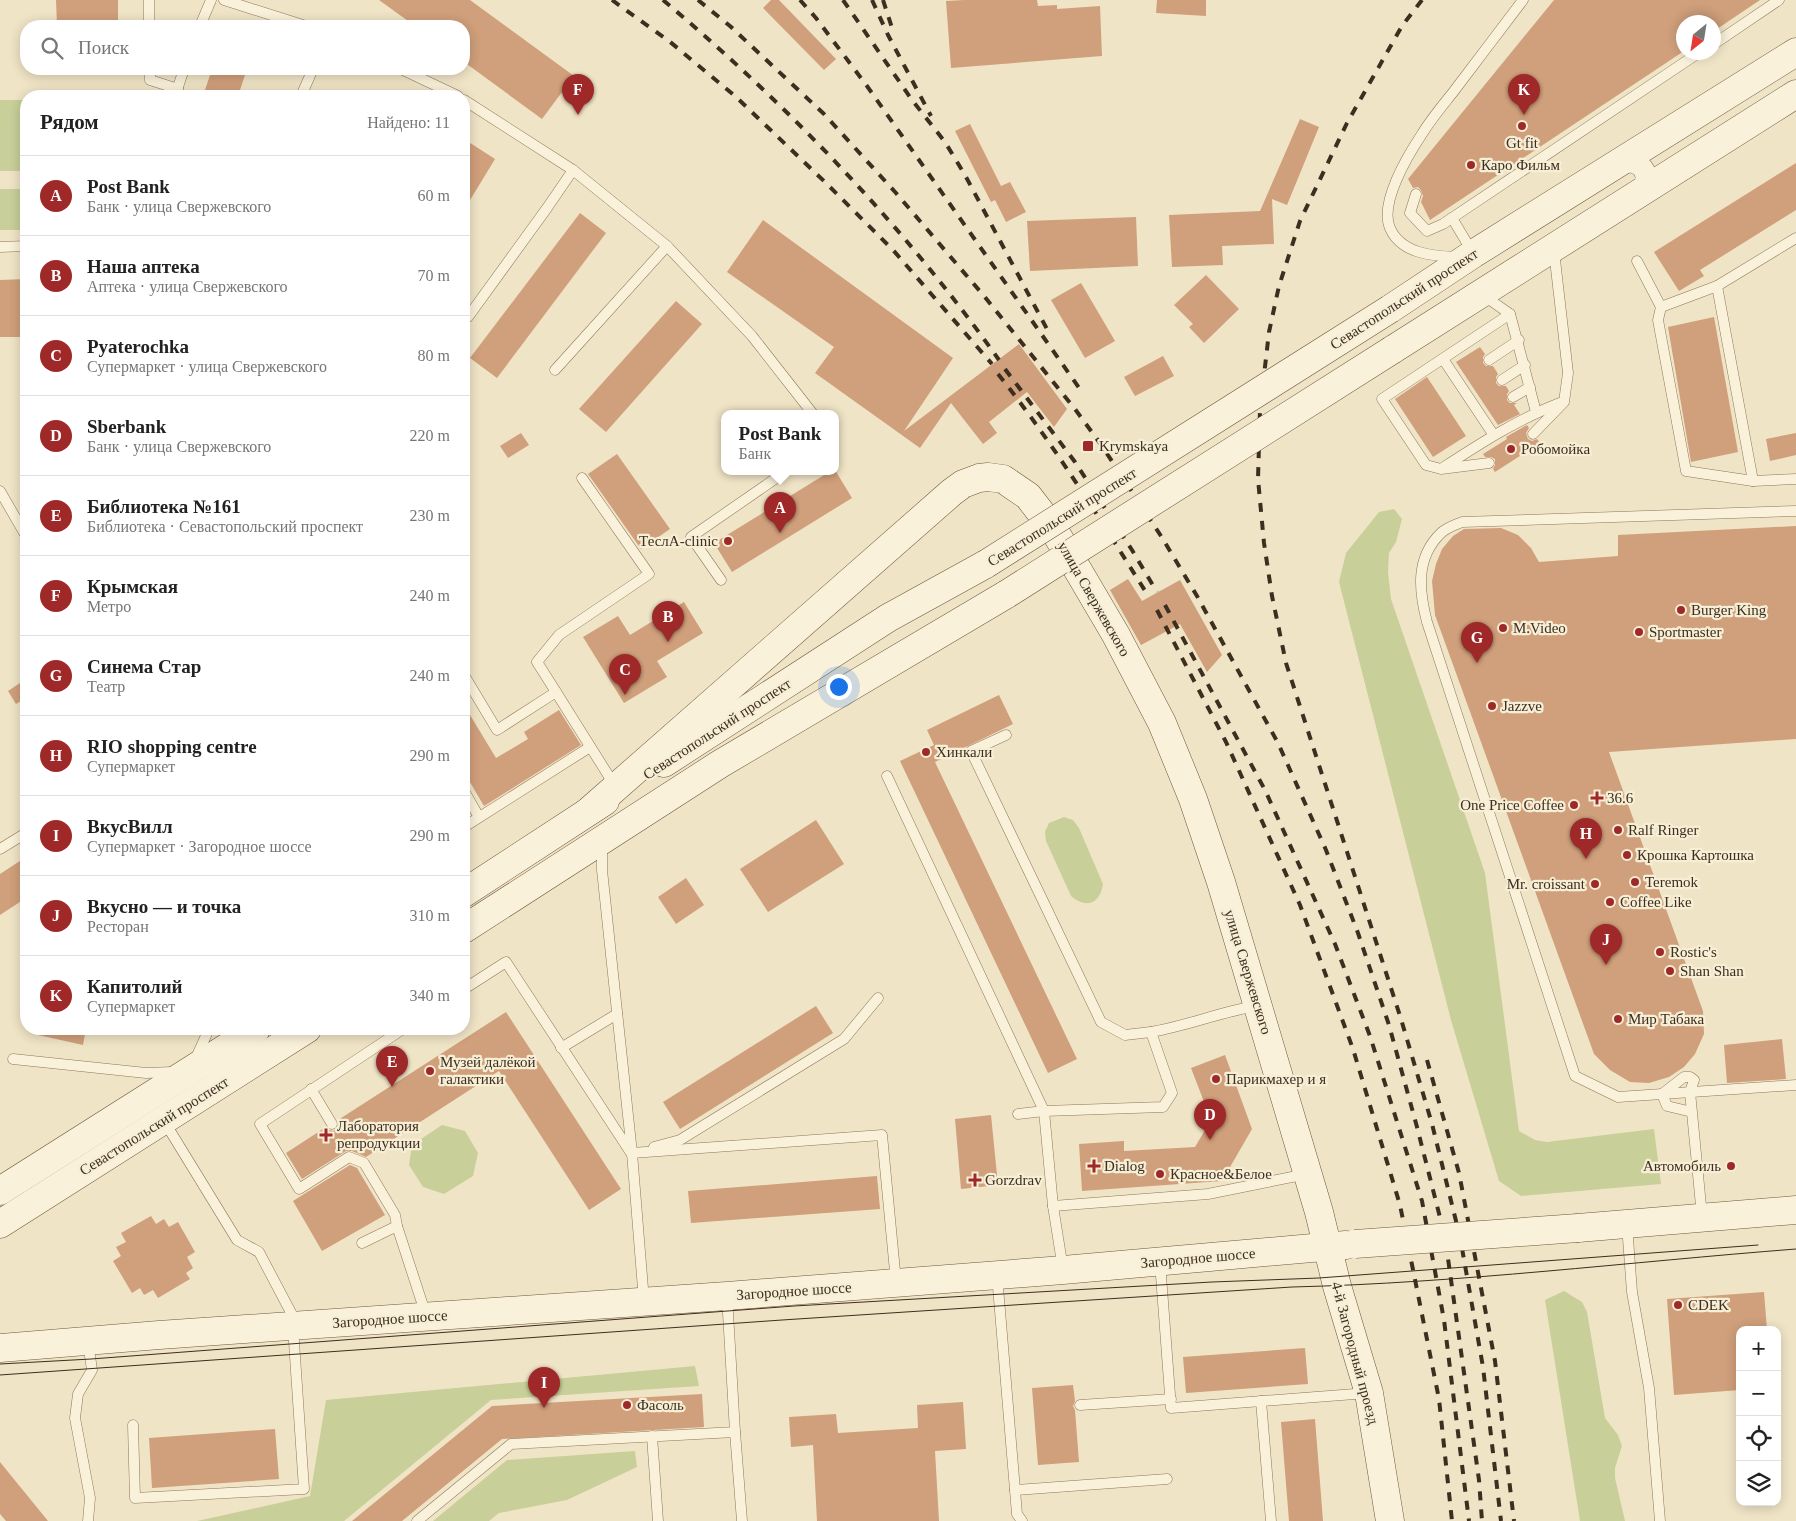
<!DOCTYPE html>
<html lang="ru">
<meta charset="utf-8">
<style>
body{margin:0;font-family:"Times New Roman",serif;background:#f2f2f2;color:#222}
.controls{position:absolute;right:15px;bottom:15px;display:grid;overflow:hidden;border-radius:10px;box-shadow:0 2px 12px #0003}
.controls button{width:45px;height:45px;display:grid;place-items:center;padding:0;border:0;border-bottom:1px solid #e0e0e0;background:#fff;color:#222;font:25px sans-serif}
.compass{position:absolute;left:1676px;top:15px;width:45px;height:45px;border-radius:50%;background:#fff;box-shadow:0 2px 12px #0003;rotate:210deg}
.you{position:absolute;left:838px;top:686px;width:18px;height:18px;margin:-12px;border:4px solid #fff;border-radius:50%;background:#1a73e8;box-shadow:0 0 0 8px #1a73e833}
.badge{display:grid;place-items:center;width:32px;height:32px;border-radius:50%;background:#9f2928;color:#fff;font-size:16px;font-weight:700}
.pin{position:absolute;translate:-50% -41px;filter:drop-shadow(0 1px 2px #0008)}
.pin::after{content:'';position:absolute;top:26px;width:18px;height:15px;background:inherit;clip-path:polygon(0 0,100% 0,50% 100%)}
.popup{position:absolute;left:721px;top:410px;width:118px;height:65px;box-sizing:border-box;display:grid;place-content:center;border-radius:10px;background:#fff;filter:drop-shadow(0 1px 4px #0005);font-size:16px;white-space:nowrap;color:#767676}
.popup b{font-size:19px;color:#222}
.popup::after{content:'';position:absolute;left:50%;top:100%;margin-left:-10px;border:10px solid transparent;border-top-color:#fff}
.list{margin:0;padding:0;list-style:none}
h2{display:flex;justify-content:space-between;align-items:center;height:65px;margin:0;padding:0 20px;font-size:21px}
h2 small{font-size:16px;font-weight:400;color:#767676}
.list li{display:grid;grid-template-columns:32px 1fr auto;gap:15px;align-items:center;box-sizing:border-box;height:80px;padding:0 20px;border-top:1px solid #e0e0e0}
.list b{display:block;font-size:19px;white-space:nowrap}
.list p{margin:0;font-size:16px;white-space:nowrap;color:#767676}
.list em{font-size:16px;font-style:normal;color:#767676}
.icon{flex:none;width:28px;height:28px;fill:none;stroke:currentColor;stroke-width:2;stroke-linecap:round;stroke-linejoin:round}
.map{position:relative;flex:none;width:1796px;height:1521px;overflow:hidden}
.search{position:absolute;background:#fff;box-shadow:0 2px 12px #0003;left:20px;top:20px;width:450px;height:55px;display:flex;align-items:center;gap:12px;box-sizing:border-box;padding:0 18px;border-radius:20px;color:#767676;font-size:19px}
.panel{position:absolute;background:#fff;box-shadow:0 2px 12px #0003;left:20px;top:90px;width:450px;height:945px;border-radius:20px}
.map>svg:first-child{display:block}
</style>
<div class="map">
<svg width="1796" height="1521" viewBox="0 0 1796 1521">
<rect width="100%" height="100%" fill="#f0e4c6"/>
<!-- green -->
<g fill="#c8cf99">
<rect x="0" y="100" width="26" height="71"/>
<rect x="0" y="189" width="26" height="41"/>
<polygon points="1394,509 1402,519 1396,542 1389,553 1388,572 1391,599 1485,873 1519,1131 1535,1140 1547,1142 1654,1129 1661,1184 1521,1196 1499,1181 1451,1020 1339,582 1346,553 1379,512"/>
<path d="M 1064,817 L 1073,820 L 1079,828 L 1103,884 C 1100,904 1086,909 1071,896 L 1046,841 L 1045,832 L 1049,823 Z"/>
<polygon points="442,1125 465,1131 478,1153 473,1176 444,1194 423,1187 409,1165 412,1145"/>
<polygon points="1564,1291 1582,1302 1587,1312 1605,1418 1618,1435 1622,1446 1615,1468 1615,1478 1625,1521 1580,1521 1545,1300"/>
<polygon points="695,1366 699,1386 491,1400 344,1521 197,1521 310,1496 326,1400"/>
<polygon points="635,1451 637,1467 567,1500 499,1513 489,1521 433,1521 507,1460"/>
</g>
<!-- building -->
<g fill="#d09f7b">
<polygon points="56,0 118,0 118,26 57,26"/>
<polygon points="379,0 470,0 574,76 542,119 464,62 464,26 415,26"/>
<polygon points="771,0 779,0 836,59 824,70 763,8"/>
<polygon points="964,0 1037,0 1038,6 1057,5 1057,9 1100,6 1102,56 951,68 946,1"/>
<polygon points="1157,0 1206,0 1206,16 1156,13"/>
<polygon points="1554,0 1760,0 1714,31 1714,22 1684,22 1684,51 1430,220 1421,202 1423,196 1421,190 1418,187 1413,188 1408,179"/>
<polygon points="212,69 247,69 238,96 203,96"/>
<polygon points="1300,119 1319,127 1287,205 1272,199 1274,244 1222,246 1223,265 1172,267 1169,215 1260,211"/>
<polygon points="970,124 1001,186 1010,182 1026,212 1006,222 995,200 991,202 955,131"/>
<polygon points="464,139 495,159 464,210"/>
<polygon points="1796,163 1796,210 1700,270 1704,276 1679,291 1654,252"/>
<polygon points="580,213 606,233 497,378 470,358"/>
<polygon points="1136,217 1138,266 1030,271 1027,221"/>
<polygon points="763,220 953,358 904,431 1019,344 1067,409 1054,427 1027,392 989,422 997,433 983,444 951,403 920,448 815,373 834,347 727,272"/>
<polygon points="1206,275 1239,309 1204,343 1189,327 1193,324 1174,305"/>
<polygon points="26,279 26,337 0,337 0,280"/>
<polygon points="1081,283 1115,341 1085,358 1051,300"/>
<polygon points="676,301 702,324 606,432 579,409"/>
<polygon points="1714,317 1738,452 1691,462 1668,327"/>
<polygon points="1480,347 1485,354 1483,357 1483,363 1486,366 1493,366 1498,374 1496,377 1496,383 1499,386 1506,386 1509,391 1507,394 1507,400 1510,403 1517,403 1514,405 1520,414 1498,425 1456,362"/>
<polygon points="1163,356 1174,376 1135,396 1124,377"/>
<polygon points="1427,377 1466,436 1433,457 1395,399"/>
<polygon points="1527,425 1529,428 1526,433 1528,439 1532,441 1537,439 1540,443 1495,472 1493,469 1495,465 1495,459 1491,457 1485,457 1483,454 1507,439 1506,437"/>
<polygon points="521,433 529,445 508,458 500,446"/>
<polygon points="1796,433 1796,455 1770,461 1766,439"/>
<polygon points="617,454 670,529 641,549 588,474"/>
<polygon points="835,470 852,498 732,572 714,543 829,472 835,472"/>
<polygon points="1796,526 1796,739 1609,752 1703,1011 1704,1034 1695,1054 1684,1067 1669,1077 1649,1083 1630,1082 1610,1070 1594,1054 1435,615 1432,581 1436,564 1442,549 1453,536 1464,529 1501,528 1518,535 1531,548 1539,562 1618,556 1618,535"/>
<polygon points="1128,579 1142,601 1180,580 1222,655 1207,672 1180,624 1141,645 1110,590"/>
<polygon points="684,602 703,633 657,661 667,677 624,703 583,637 618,616 630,635"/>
<polygon points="26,679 26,698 16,704 8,691"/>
<polygon points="999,695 1013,724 935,762 1077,1059 1048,1073 900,761 934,745 927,730"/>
<polygon points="464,705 496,758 528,739 524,732 559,710 581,745 484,806 464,772"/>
<polygon points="816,820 844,864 768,912 740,869"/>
<polygon points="26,857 26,898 0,915 0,874"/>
<polygon points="686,878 704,905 676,924 658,897"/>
<polygon points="816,1006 833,1033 680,1129 663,1102"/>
<polygon points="506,1012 621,1189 589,1210 499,1071 366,1157 352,1151 346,1151 302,1179 286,1153 326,1127 332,1131 336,1130 339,1124 338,1120"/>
<polygon points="38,1029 86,1029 83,1045 38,1035"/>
<polygon points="1782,1039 1786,1079 1727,1083 1724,1045"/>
<polygon points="1225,1055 1252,1129 1222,1181 1082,1191 1079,1144 1124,1141 1124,1151 1195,1147 1211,1120 1191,1068"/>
<polygon points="991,1115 998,1185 961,1189 955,1119"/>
<polygon points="350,1165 357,1168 385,1215 322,1251 293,1201"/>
<polygon points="877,1176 880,1209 691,1223 688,1191"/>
<polygon points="151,1216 156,1224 164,1219 169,1227 178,1222 195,1252 187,1257 193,1268 186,1273 190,1279 158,1298 153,1290 144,1295 140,1288 132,1293 113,1261 121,1256 116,1247 126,1242 121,1233"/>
<polygon points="1764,1292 1767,1330 1740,1330 1740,1390 1674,1395 1667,1299"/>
<polygon points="1305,1348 1308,1384 1186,1393 1183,1357"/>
<polygon points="1073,1385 1075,1401 1073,1406 1075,1410 1079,1462 1038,1465 1032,1388"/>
<polygon points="702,1394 704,1427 502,1439 402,1521 352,1521 492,1406"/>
<polygon points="963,1402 966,1449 935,1451 939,1521 817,1521 813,1445 791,1447 789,1417 836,1414 838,1433 918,1428 917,1405"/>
<polygon points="1315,1419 1323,1521 1289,1521 1281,1422"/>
<polygon points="275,1429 279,1479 152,1488 149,1438"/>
<polygon points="0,1462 48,1521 6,1521 0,1514"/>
</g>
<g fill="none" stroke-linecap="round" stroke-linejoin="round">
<!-- lane casing -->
<g stroke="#8d765b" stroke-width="11">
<g id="lane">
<polyline points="149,0 149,26"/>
<polyline points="224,0 306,26"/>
<polyline points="200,26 211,0"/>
<polyline points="1714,44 1779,0"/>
<polyline points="150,69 150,80 178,89"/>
<polyline points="401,69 458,96"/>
<polyline points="175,96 184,69"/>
<polyline points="301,96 313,69"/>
<polyline points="464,100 573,170 667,246 752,336 813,414"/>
<polyline points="1416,194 1410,213 1427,231 1443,224 1700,52"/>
<polyline points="1452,218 1473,253"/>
<polyline points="1796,238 1717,286 1753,481 1796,479"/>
<polyline points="0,247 26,246"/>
<path d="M 1457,257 C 1433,256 1401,254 1390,228 C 1379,203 1408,155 1422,134 C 1431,119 1443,105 1454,91 C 1477,61 1500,30 1523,0"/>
<polyline points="1637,261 1661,307 1717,286"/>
<polyline points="1482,299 1490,300 1510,314 1536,412"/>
<polyline points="1661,307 1658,320 1686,471 1753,481"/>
<polyline points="468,317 547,208 573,170"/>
<polyline points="1443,359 1493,434"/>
<polyline points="1489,360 1519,340"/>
<polyline points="555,370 667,246"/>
<polyline points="1502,380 1525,365"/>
<polyline points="1513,397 1530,387"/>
<polyline points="1533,434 1564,402 1568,373 1554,251"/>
<polyline points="1489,463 1441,469 1426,465 1382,399 1510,314"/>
<path d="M 1444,467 C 1481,443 1518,419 1560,403"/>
<polyline points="0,491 26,536"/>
<path d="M 1796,511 L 1462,522 C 1455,525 1446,528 1441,533 C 1415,558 1419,591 1427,622 L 1575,1076 L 1618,1097 L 1796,1085"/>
<polyline points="721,580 691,537 785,472"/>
<polyline points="26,582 26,583"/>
<polyline points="464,675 497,730 556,692 615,786"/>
<polyline points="556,692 537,662 559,635 649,574 582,478"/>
<polyline points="1006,735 971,751 1101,1022 1125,1035 1151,1032"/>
<polyline points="887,776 1044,1111 1053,1206 1063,1269"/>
<polyline points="464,791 479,817"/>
<polyline points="464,827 590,747"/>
<polyline points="602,842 602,870 632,1153 644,1301"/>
<polyline points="0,849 26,833"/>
<polyline points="464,989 506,962 631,1153"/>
<polyline points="403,1029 260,1124 299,1189 349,1157 364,1163 395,1215 397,1226 426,1315"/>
<polyline points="561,1048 617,1014"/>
<polyline points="13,1059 146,1073 173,1072"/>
<polyline points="195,1060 209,1029"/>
<polyline points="311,1089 332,1124"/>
<polyline points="1692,1112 1667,1106 1662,1094 1684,1077 1690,1077 1694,1080 1690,1092 1702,1216"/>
<path d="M 1018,1114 L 1044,1111 L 1163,1107 L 1172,1093 L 1151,1032 C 1187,1026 1220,1012 1256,1006"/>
<polyline points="164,1121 237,1240 259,1252 297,1324"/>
<polyline points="654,1147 680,1140 844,1039 878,998"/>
<polyline points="632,1153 882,1135 896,1282"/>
<polyline points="1053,1206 1208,1194 1307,1174"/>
<polyline points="1627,1225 1632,1292 1649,1388 1660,1521"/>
<polyline points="362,1243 397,1226"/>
<polyline points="1160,1262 1171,1408 1368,1393"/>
<polyline points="997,1275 1017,1514 1022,1521"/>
<polyline points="1261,1401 1271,1521"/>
<polyline points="1080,1405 1171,1399"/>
<polyline points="133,1425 135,1498 304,1489 293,1327"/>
<polyline points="735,1432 742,1521"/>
<polyline points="652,1436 658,1521"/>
<polyline points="1015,1490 1167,1479"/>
<polyline points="88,1521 90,1498 75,1418 78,1394 92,1370 88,1342"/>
<polyline points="417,1521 511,1444 735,1432 727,1296"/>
</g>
</g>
<!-- street casing -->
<g stroke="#8d765b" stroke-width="22">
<path id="street" d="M 1618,164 C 1641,155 1656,177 1638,194"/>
</g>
<!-- secondary casing -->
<g stroke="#6f573e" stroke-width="29">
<g id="secondary">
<polyline points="1390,309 1473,254 1796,52"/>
<polyline points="1392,350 1796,94"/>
<polyline points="664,763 888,618 986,564"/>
<polyline points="589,811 952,492 963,484 979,478 988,477 1003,479 1028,496 1052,527 1069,555 1116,635 1162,723 1193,799 1221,882 1319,1212 1337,1286 1369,1393 1390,1521"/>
<polyline points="464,893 605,801"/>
<polyline points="464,929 720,764 1007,594"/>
<polyline points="0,1191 256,1029"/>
<polyline points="0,1224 307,1029"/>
<polyline points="1578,1228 1796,1210"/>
<polyline points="0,1348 159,1335 727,1296 1063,1270 1346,1245"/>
</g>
</g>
<!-- lane -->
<use href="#lane" stroke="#faf1da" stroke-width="10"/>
<!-- street -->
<use href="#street" stroke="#faf1da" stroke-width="21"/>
<!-- secondary -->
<use href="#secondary" stroke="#faf1da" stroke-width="28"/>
<!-- tram -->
<g stroke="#3d2e1f" stroke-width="1">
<polyline points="0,1364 91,1359 794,1306 1212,1282 1319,1278 1758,1245"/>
<path d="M 0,1375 L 782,1320 L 1292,1287 C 1460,1283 1628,1262 1796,1249"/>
</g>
<!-- rail -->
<g stroke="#3d2e1f" stroke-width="4" stroke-dasharray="9 9" stroke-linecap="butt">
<polyline points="612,0 669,41 735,96 826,183 893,250 992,364"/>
<path d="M 663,0 C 788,105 904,226 999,360"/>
<polyline points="698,0 730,26 824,114 896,193 984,296 1075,409 1102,446 1161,536 1197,596 1278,743 1326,850 1358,933 1389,1025 1417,1127 1445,1237 1479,1480 1482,1521"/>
<polyline points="800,0 816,18 867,86 1082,392"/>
<polyline points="843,0 912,100 945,142 965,175 1048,331"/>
<polyline points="872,0 888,35 931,116"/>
<polyline points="883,0 893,31"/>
<polyline points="1422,0 1402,26 1347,123 1300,221 1279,286 1269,332 1260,410 1258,479 1264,543 1272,596 1286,663 1401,1019 1432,1124 1460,1237 1483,1367 1501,1521"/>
<polyline points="1005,369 1075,462 1132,550 1157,592"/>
<path d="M 998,374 C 1054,444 1101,521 1149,597"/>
<polyline points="1165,605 1265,790 1335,944 1370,1036 1422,1201 1444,1320 1469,1521"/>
<polyline points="1157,610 1226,742 1300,905 1353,1049 1400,1205 1439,1399 1452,1521"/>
<polyline points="1427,1060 1459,1173 1495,1361 1514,1521"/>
</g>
<!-- secondary-bridge casing -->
<g stroke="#6f573e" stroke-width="29" stroke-linecap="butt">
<g id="secondary-bridge">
<polyline points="986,564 1390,309"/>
<polyline points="1007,594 1392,350"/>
<polyline points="1355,1244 1578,1228"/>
</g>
</g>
<!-- secondary-bridge -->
<use href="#secondary-bridge" stroke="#faf1da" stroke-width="28"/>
</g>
<!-- markers -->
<g fill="#9f2928" stroke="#f7eed6" stroke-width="2">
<circle cx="1522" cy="126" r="5"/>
<circle cx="1471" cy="165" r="5"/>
<rect x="1082" y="440" width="12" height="12" rx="2.5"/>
<circle cx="1511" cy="449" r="5"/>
<circle cx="728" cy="541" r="5"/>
<circle cx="1681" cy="610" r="5"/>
<circle cx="1503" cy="628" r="5"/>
<circle cx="1639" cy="632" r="5"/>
<circle cx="1492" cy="706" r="5"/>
<circle cx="926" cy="752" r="5"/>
<path d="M1594.5 790.5h5v5h5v5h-5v5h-5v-5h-5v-5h5z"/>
<circle cx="1574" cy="805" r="5"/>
<circle cx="1618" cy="830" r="5"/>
<circle cx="1627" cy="855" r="5"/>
<circle cx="1635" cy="882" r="5"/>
<circle cx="1595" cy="884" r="5"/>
<circle cx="1610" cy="902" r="5"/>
<circle cx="1660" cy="952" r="5"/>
<circle cx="1670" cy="971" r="5"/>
<circle cx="1618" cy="1019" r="5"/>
<circle cx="430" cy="1071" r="5"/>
<circle cx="1216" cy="1079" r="5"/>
<path d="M323.5 1127.5h5v5h5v5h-5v5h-5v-5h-5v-5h5z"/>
<path d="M1091.5 1158.5h5v5h5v5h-5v5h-5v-5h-5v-5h5z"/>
<circle cx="1731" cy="1166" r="5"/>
<circle cx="1160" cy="1174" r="5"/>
<path d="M972.5 1172.5h5v5h5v5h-5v5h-5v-5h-5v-5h5z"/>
<circle cx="1678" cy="1305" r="5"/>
<circle cx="627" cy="1405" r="5"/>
</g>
<g text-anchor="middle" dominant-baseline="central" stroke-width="4.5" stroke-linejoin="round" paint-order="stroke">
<!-- poi labels -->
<g font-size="15" fill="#3d2e1f" stroke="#f7eed6" text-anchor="start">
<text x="1522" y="143" text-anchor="middle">Gt fit</text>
<text x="1481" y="165">Каро Фильм</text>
<text x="1099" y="446">Krymskaya</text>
<text x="1521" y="449">Робомойка</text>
<text x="718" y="541" text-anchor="end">ТеслА-clinic</text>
<text x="1691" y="610">Burger King</text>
<text x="1513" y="628">M.Video</text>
<text x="1649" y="632">Sportmaster</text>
<text x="1502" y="706">Jazzve</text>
<text x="936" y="752">Хинкали</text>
<text x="1607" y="798">36.6</text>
<text x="1564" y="805" text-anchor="end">One Price Coffee</text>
<text x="1628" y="830">Ralf Ringer</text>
<text x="1637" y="855">Крошка Картошка</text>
<text x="1645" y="882">Teremok</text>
<text x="1585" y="884" text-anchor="end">Mr. croissant</text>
<text x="1620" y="902">Coffee Like</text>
<text x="1670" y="952">Rostic's</text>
<text x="1680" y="971">Shan Shan</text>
<text x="1628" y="1019">Мир Табака</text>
<text x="440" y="1062">Музей далёкой<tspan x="440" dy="17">галактики</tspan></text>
<text x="1226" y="1079">Парикмахер и я</text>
<text x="337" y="1126">Лаборатория<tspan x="337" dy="17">репродукции</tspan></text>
<text x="1104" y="1166">Dialog</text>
<text x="1721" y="1166" text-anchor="end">Автомобиль</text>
<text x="1170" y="1174">Красное&amp;Белое</text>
<text x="985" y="1180">Gorzdrav</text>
<text x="1688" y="1305">CDEK</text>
<text x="637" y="1405">Фасоль</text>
</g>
<!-- street labels -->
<g font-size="15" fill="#3d2e1f" stroke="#f7eed6">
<text transform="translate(1404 299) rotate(-33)">Севастопольский проспект</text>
<text transform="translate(1062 517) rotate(-32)">Севастопольский проспект</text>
<text transform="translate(1094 599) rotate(60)">улица Свержевского</text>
<text transform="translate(717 729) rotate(-33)">Севастопольский проспект</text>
<text transform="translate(1248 972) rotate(73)">улица Свержевского</text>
<text transform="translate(154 1126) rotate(-32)">Севастопольский проспект</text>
<text transform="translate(1198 1258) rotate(-5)">Загородное шоссе</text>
<text transform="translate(794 1291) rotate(-4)">Загородное шоссе</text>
<text transform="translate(390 1319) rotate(-4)">Загородное шоссе</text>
<text transform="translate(1355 1353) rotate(75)">4-й Загородный проезд</text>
</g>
</g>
</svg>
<div class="controls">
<button>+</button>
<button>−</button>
<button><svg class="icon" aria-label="locate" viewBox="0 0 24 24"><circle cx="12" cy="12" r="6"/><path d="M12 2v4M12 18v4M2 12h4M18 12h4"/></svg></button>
<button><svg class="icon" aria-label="layers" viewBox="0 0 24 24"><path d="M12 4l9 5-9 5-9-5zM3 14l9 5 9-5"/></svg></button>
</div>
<svg class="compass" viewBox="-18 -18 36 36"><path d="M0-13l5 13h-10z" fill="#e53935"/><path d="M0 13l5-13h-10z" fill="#767676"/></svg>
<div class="you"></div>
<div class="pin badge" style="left:780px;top:533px">A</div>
<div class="popup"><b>Post Bank</b>Банк</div>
<div class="pin badge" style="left:668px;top:642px">B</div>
<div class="pin badge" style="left:625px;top:695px">C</div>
<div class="pin badge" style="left:1210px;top:1140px">D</div>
<div class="pin badge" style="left:392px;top:1087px">E</div>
<div class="pin badge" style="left:578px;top:115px">F</div>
<div class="pin badge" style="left:1477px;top:663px">G</div>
<div class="pin badge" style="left:1586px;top:859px">H</div>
<div class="pin badge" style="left:544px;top:1408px">I</div>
<div class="pin badge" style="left:1606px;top:965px">J</div>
<div class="pin badge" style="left:1524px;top:115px">K</div>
<div class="search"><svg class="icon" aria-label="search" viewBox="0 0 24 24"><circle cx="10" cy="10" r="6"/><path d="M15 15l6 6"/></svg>Поиск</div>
<section class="panel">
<h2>Рядом<small>Найдено: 11</small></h2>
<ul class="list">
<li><span class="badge">A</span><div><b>Post Bank</b><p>Банк · улица Свержевского</p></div><em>60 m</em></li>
<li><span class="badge">B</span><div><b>Наша аптека</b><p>Аптека · улица Свержевского</p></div><em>70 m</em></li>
<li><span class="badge">C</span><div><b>Pyaterochka</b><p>Супермаркет · улица Свержевского</p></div><em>80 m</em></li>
<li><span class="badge">D</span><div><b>Sberbank</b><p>Банк · улица Свержевского</p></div><em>220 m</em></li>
<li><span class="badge">E</span><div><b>Библиотека №161</b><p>Библиотека · Севастопольский проспект</p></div><em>230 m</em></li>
<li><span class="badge">F</span><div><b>Крымская</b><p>Метро</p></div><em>240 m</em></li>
<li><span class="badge">G</span><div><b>Синема Стар</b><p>Театр</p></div><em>240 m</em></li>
<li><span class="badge">H</span><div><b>RIO shopping centre</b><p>Супермаркет</p></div><em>290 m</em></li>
<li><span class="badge">I</span><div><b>ВкусВилл</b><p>Супермаркет · Загородное шоссе</p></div><em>290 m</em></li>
<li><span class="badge">J</span><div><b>Вкусно — и точка</b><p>Ресторан</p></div><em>310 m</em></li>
<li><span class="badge">K</span><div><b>Капитолий</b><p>Супермаркет</p></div><em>340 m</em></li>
</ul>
</section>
</div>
